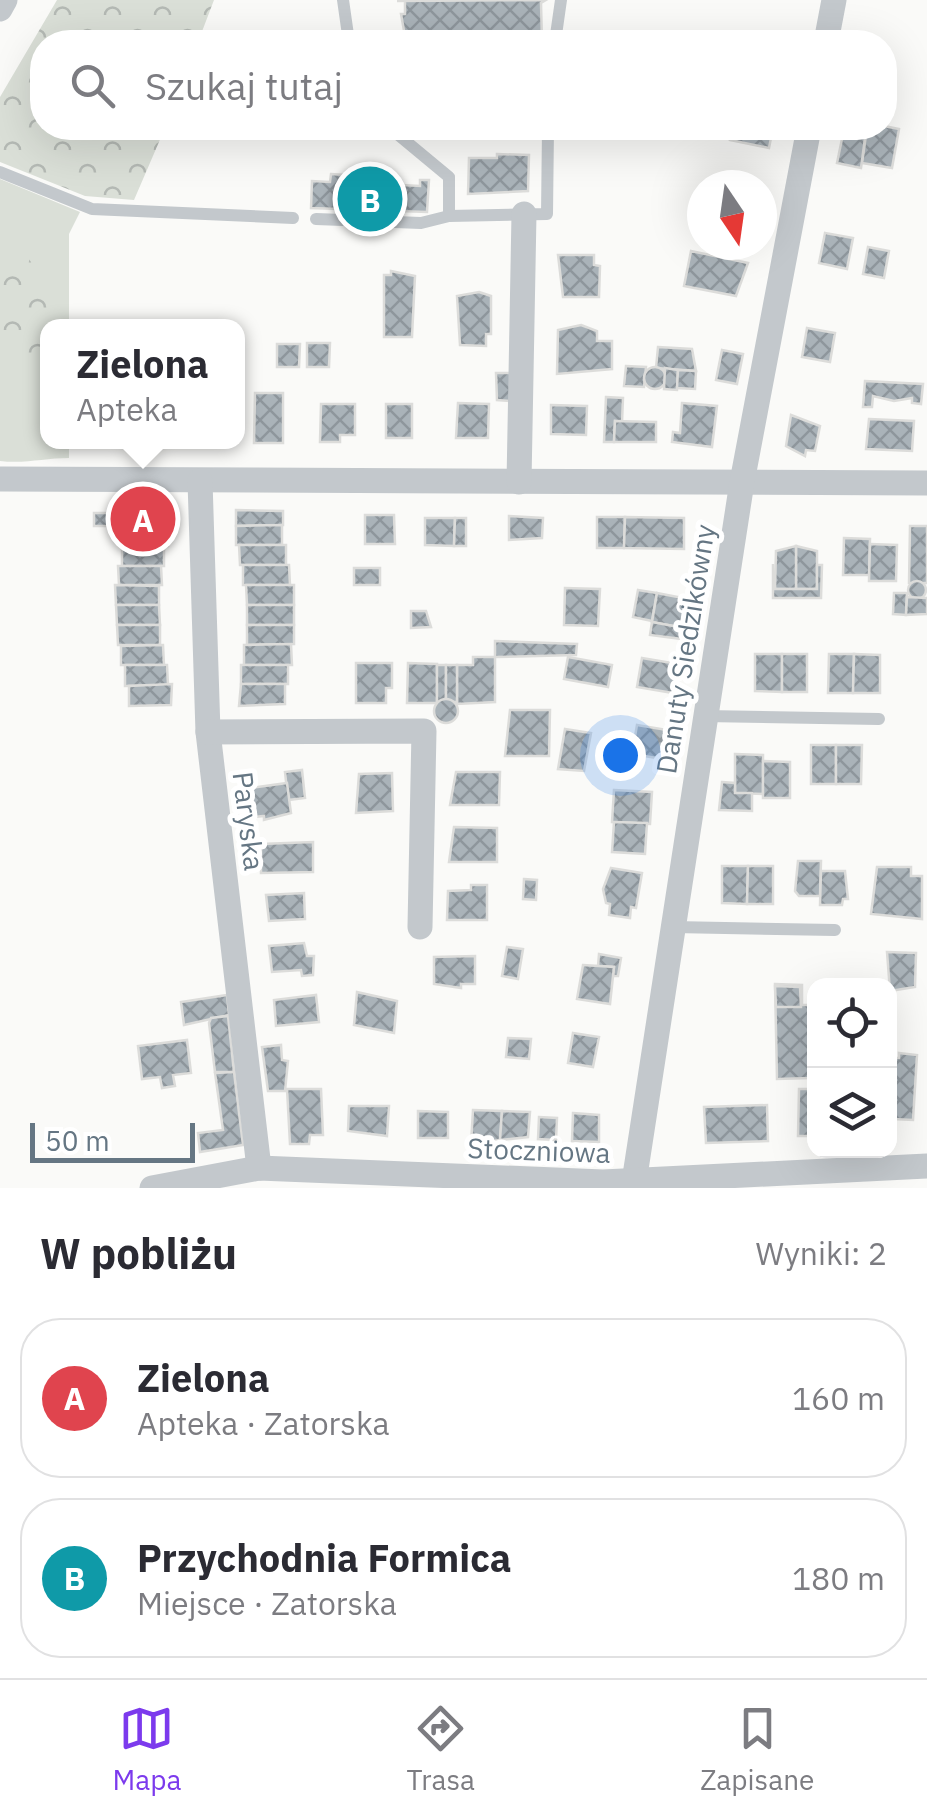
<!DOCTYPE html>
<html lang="pl">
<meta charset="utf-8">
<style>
body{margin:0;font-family:"IBM Plex Sans",sans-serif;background:#f7f7f7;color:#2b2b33}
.controls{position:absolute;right:30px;bottom:30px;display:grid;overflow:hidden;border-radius:20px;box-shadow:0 10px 40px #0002}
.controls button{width:90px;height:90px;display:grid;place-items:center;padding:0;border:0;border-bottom:2px solid #e1e1e2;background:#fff;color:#2b2b33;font:50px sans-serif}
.compass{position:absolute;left:687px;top:170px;width:90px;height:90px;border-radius:50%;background:#fff;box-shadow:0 10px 40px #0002;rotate:167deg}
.scale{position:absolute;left:30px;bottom:25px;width:165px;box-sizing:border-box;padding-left:10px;border:5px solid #657683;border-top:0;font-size:28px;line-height:35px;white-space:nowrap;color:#657683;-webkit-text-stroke:8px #fff;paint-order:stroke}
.you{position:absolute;left:620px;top:755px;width:35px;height:35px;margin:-25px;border:8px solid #fff;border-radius:50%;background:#1a73e8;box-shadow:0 0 0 15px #1a73e833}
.badge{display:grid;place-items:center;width:65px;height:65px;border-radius:50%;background:#7c3aed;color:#fff;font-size:32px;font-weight:700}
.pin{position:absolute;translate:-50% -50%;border:5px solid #fff;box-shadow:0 2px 10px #0006}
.popup{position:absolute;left:40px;top:319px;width:205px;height:130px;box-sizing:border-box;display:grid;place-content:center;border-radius:20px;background:#fff;filter:drop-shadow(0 2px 8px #0005);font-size:32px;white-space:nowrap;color:#7c7c81}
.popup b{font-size:38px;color:#2b2b33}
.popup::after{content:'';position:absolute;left:50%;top:100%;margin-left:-20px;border:20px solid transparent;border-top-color:#fff}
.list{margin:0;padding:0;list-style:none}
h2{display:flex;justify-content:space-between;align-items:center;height:130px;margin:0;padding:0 40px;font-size:42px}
h2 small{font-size:32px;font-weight:400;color:#7c7c81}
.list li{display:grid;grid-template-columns:65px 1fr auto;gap:30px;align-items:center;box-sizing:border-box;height:160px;margin:0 20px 20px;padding:0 20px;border:2px solid #e1e1e2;border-radius:40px}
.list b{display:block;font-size:38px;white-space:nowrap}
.list p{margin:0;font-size:32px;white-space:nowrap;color:#7c7c81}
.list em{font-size:32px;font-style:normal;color:#7c7c81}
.icon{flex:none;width:55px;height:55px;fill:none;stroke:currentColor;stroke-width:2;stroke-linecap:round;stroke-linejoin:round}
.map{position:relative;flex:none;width:927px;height:1188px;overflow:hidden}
.search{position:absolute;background:#fff;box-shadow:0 10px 40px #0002;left:30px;right:30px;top:30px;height:110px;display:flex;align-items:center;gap:25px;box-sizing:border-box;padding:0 35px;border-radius:40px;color:#7c7c81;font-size:38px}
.sheet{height:490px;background:#fff}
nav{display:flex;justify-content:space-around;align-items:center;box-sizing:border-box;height:140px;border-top:2px solid #e1e1e2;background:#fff;font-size:28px;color:#7c7c81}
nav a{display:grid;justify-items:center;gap:5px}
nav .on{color:#7c3aed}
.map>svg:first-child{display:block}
</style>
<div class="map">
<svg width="927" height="1188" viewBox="0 0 927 1188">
<defs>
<pattern id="park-crowns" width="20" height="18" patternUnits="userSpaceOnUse" patternTransform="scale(2.5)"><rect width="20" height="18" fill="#dadfd7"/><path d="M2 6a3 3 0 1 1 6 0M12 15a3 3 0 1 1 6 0" fill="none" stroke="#b4b9b4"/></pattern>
<pattern id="building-cross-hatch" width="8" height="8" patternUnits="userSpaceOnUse" patternTransform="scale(2.5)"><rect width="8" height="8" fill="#aab3b9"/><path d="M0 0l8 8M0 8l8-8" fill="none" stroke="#8e969c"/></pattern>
</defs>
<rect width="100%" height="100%" fill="#fafaf8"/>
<!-- grass -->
<path fill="#dadfd7" d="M 0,179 L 80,212 L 69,234 L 69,326 L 48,326 L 48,442 L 69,442 L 69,458 C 45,458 25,464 0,461 Z"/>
<!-- park -->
<g fill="url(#park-crowns)">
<polygon points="57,0 214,0 198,42 42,42 42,128 165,128 134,200 85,196 0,162 0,97"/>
<path d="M 16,246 C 37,262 52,299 56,324 L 48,326 L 48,343 L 24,359 L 5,351 L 0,325 L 0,258 Z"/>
</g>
<!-- building -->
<g fill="url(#building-cross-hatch)" stroke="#dcdcda" stroke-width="2.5">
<polygon points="546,0 541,3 542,42 406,42 401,14 405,14 405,1 397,1"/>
<polygon points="884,126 899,129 892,168 862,163 867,128"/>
<polygon points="733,128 773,128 769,148 730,140"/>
<polygon points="843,134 865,138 861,168 837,163"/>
<polygon points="497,154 529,155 528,191 468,194 469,158 497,158"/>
<polygon points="331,174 345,175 345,182 420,186 420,180 429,180 427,212 311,208 312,181 330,182"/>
<polygon points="825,233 853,238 847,269 819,263"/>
<polygon points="868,247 889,251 884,278 863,274"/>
<polygon points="691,251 748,263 736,296 684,286"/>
<polygon points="558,255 594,255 594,265 600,266 599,297 563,297"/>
<polygon points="391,271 415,276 412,337 384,337 384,275 391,275"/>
<polygon points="479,292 491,296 491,334 486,334 486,346 460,345 457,296"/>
<polygon points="581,325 597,331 597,341 612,341 612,369 557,374 558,330"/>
<polygon points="807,328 835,333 830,362 802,357"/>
<polygon points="307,343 330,343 329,367 307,367"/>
<polygon points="277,344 300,344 299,367 277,367"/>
<polygon points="658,347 692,349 696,371 656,368"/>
<polygon points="722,350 743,354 737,384 716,380"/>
<polygon points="626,366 646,367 644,387 624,386"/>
<circle cx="655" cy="378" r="11"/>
<polygon points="665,368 678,370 677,390 664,389"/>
<polygon points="678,370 696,371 695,389 677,388"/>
<polygon points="496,373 511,373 511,401 497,400"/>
<polygon points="865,381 923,384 921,404 912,403 912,398 894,401 873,396 872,407 863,407"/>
<polygon points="255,393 283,393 283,443 254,443"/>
<polygon points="606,397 623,398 622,422 615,421 614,442 604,442"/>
<polygon points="458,403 489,404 488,438 456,438"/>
<polygon points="682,403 717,406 712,447 672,442 673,432 680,433"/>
<polygon points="321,404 355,404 355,435 340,435 340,442 320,442"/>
<rect x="386" y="404" width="26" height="34"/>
<polygon points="551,405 587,406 586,435 551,434"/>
<polygon points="791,415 820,426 815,451 806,450 805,456 786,446"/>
<polygon points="869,419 914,421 912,451 866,449"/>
<polygon points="615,421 656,422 656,442 614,442"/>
<polygon points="171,510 171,526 123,527 123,511"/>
<polygon points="236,510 283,511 283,525 236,526"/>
<polygon points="94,513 122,513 123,526 94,526"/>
<polygon points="365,515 394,515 395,544 365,544"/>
<polygon points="509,516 543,518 542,538 509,540"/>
<polygon points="597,517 625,517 624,548 597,548"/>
<polygon points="625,517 684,518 684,549 624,548"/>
<polygon points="425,518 455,518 454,546 425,545"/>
<polygon points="455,518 466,518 466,546 454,546"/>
<polygon points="282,525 282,545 236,545 236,526"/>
<polygon points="167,526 168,546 125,546 124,527"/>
<polygon points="910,526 927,526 927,583 909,583"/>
<polygon points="844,538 870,539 869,575 843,575"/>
<polygon points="870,544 897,545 896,581 869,581"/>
<polygon points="239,545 286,545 286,565 240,565"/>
<rect x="122" y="546" width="42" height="20"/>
<polygon points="796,546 817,551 817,589 796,589"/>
<polygon points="796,546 796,589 775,589 776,551"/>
<polygon points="773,564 775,589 817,589 817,565 822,565 821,598 773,598"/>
<polygon points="243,565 289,565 290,585 243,585"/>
<polygon points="118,566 161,566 162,585 119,585"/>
<rect x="354" y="568" width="26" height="17"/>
<circle cx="917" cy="590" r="9"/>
<polygon points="115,585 159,586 159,605 116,605"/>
<polygon points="246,585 294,585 294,605 247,605"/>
<polygon points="565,588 600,589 598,626 564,625"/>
<polygon points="638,590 657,593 652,621 633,617"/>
<polygon points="657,593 688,599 684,628 652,622"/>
<polygon points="894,593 907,593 906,615 893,614"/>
<polygon points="907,597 927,598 927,614 906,615"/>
<polygon points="116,605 159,605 160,625 117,625"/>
<rect x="247" y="605" width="47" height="20"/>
<polygon points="411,611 426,611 431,627 411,628"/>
<polygon points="652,622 684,628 682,639 650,635"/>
<polygon points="117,625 160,625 160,645 118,645"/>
<polygon points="247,625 294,625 294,644 247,645"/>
<polygon points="495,641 577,644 576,655 495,657"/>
<polygon points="291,644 292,665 244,665 244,645"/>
<polygon points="163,645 164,665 121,665 121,646"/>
<polygon points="755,654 782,654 782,692 755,691"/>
<rect x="782" y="654" width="25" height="38"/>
<polygon points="829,654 854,654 853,693 828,693"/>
<polygon points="854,654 880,655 880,693 853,693"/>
<polygon points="473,657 495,657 495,702 457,704 457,665 473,665"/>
<polygon points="568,657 612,665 608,687 564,679"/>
<polygon points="642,658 678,664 673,693 637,687"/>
<polygon points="356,663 392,663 392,688 386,688 386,703 356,703"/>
<polygon points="408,663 437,664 437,703 407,703"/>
<polygon points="125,665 167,665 168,685 125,686"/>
<rect x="241" y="665" width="47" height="19"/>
<rect x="437" y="665" width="9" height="37"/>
<rect x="446" y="665" width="11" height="37"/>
<polygon points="172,684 171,705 129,706 129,686"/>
<polygon points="285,684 285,704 239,706 241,684"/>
<circle cx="446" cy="711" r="12"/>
<polygon points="510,710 550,710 549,756 505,756"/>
<polygon points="637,725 667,730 663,759 632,754"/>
<polygon points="565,729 591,733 584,771 558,769"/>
<rect x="811" y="745" width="25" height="39"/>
<polygon points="836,745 862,745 861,784 836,784"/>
<polygon points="735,754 763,755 763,794 735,793"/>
<polygon points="763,761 790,762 790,798 763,798"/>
<polygon points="302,770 305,798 288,800 285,772"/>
<polygon points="456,772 500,772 499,805 450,805"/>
<polygon points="392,773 393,811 356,813 359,774"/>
<polygon points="722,782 735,783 735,793 752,793 752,811 719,810"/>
<polygon points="287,783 291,813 264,820 264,816 254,817 250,788"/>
<polygon points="614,790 652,792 650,824 612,822"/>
<polygon points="614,822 647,823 645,854 612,852"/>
<polygon points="454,827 497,828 497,862 449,862"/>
<polygon points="313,842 313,872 261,873 261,844"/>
<polygon points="798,861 821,861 820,896 799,896 795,891"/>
<polygon points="722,866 748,866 747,904 722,903"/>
<polygon points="748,866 773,866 773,904 747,904"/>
<polygon points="877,867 911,867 911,876 922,876 922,919 871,914"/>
<polygon points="611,868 642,873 636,908 631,907 630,918 609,915 610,904 606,903 603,889"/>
<polygon points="821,871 845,871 848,899 843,899 842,905 820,905"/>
<polygon points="524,879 537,880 536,900 523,899"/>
<polygon points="471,885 487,885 487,920 447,920 448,891 471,890"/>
<polygon points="304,893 305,919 269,921 266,895"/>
<polygon points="304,943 307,956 314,956 313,975 302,976 301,970 272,972 269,946"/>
<polygon points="507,947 523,949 518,979 502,976"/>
<polygon points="887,952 916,953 915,987 890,991"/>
<polygon points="599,954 621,958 618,976 613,976 614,967 598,966"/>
<polygon points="475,956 475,984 461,984 461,988 434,984 434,957"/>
<polygon points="583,965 614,967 610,1004 577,999"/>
<polygon points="775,984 802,985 802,1005 809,1005 811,1078 777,1079"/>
<polygon points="775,986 800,987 801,1007 776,1007"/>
<polygon points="357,992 397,1001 394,1033 354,1025"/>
<polygon points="227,995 229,1015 184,1025 181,1002"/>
<polygon points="316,995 319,1022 276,1026 274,1000"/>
<polygon points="228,1016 234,1072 215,1072 209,1023 211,1018"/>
<polygon points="573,1033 599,1037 593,1067 568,1063"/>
<polygon points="508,1038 531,1039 529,1059 506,1057"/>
<polygon points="187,1040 191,1073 173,1075 175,1086 162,1088 160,1077 142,1079 138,1046"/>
<polygon points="281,1045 282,1060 288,1061 285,1091 268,1091 262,1047"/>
<polygon points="899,1053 917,1055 913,1120 893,1119 892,1058 899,1058"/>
<polygon points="234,1072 243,1145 200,1152 198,1133 223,1130 215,1073"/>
<polygon points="287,1089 321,1089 323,1135 310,1135 309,1144 290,1144"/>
<polygon points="799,1089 814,1089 811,1136 798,1136"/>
<polygon points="767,1105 768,1141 706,1143 704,1107"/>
<polygon points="349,1106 389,1106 387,1136 348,1131"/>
<polygon points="473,1110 502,1111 500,1140 471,1144"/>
<polygon points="418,1111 448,1112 448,1138 418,1138"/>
<polygon points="502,1111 530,1112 528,1137 500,1140"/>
<polygon points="573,1113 599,1115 599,1142 572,1141"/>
<polygon points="539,1117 557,1118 556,1140 538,1139"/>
</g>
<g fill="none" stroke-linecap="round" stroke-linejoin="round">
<!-- lane -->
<g stroke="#c3c8cc" stroke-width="12">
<polyline points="343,0 349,42"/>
<polyline points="555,42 561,0"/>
<polyline points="390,128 449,177 449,216"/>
<polyline points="0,172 92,209 293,218"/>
<polyline points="316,219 421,223 449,216 547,214 548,128"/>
<polyline points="704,716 879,719"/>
<polyline points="673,927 835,930"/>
</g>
<!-- street -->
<g stroke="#c3c8cc" stroke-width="25">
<polyline points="0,9 5,0"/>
<polyline points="826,42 834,0"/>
<polyline points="0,479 927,483"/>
<polyline points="200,481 208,732 259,1168"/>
<polyline points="519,482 524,214"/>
<polyline points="208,732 424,731 420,927"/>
<polyline points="634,1182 742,482 809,128"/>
<polyline points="152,1188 259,1168 603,1182 927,1166"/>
</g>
</g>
<g text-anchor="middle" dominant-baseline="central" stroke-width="10" stroke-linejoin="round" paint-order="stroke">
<!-- street labels -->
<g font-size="28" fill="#657683" stroke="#fff">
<text transform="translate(685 649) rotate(-81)">Danuty Siedzikówny</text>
<text transform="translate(249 821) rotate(83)">Paryska</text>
<text transform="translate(539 1150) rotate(2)">Stoczniowa</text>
</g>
</g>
</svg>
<div class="controls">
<button><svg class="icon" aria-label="locate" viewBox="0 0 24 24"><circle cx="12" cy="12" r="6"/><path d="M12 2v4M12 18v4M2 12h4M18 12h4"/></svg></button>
<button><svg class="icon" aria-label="layers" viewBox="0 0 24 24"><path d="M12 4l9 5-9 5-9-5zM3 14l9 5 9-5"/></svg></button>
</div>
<svg class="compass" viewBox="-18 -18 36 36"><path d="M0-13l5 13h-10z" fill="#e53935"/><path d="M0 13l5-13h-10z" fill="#7c7c81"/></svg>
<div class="scale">50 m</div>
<div class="you"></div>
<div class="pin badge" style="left:143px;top:519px;background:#e0444e">A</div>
<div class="popup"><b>Zielona</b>Apteka</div>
<div class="pin badge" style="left:370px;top:199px;background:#0f9aa8">B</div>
<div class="search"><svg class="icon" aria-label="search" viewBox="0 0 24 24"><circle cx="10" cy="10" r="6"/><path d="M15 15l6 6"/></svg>Szukaj tutaj</div>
</div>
<section class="sheet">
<h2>W pobliżu<small>Wyniki: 2</small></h2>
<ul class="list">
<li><span class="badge" style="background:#e0444e">A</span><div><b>Zielona</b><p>Apteka · Zatorska</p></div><em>160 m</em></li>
<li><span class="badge" style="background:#0f9aa8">B</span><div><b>Przychodnia Formica</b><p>Miejsce · Zatorska</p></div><em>180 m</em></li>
</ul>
</section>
<nav>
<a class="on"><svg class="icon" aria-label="map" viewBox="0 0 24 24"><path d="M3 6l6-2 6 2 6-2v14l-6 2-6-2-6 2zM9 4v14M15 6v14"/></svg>Mapa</a>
<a><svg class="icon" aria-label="directions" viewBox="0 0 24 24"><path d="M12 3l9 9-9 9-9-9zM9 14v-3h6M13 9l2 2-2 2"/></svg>Trasa</a>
<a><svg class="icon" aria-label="saved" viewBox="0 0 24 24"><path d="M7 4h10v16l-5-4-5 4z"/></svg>Zapisane</a>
</nav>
